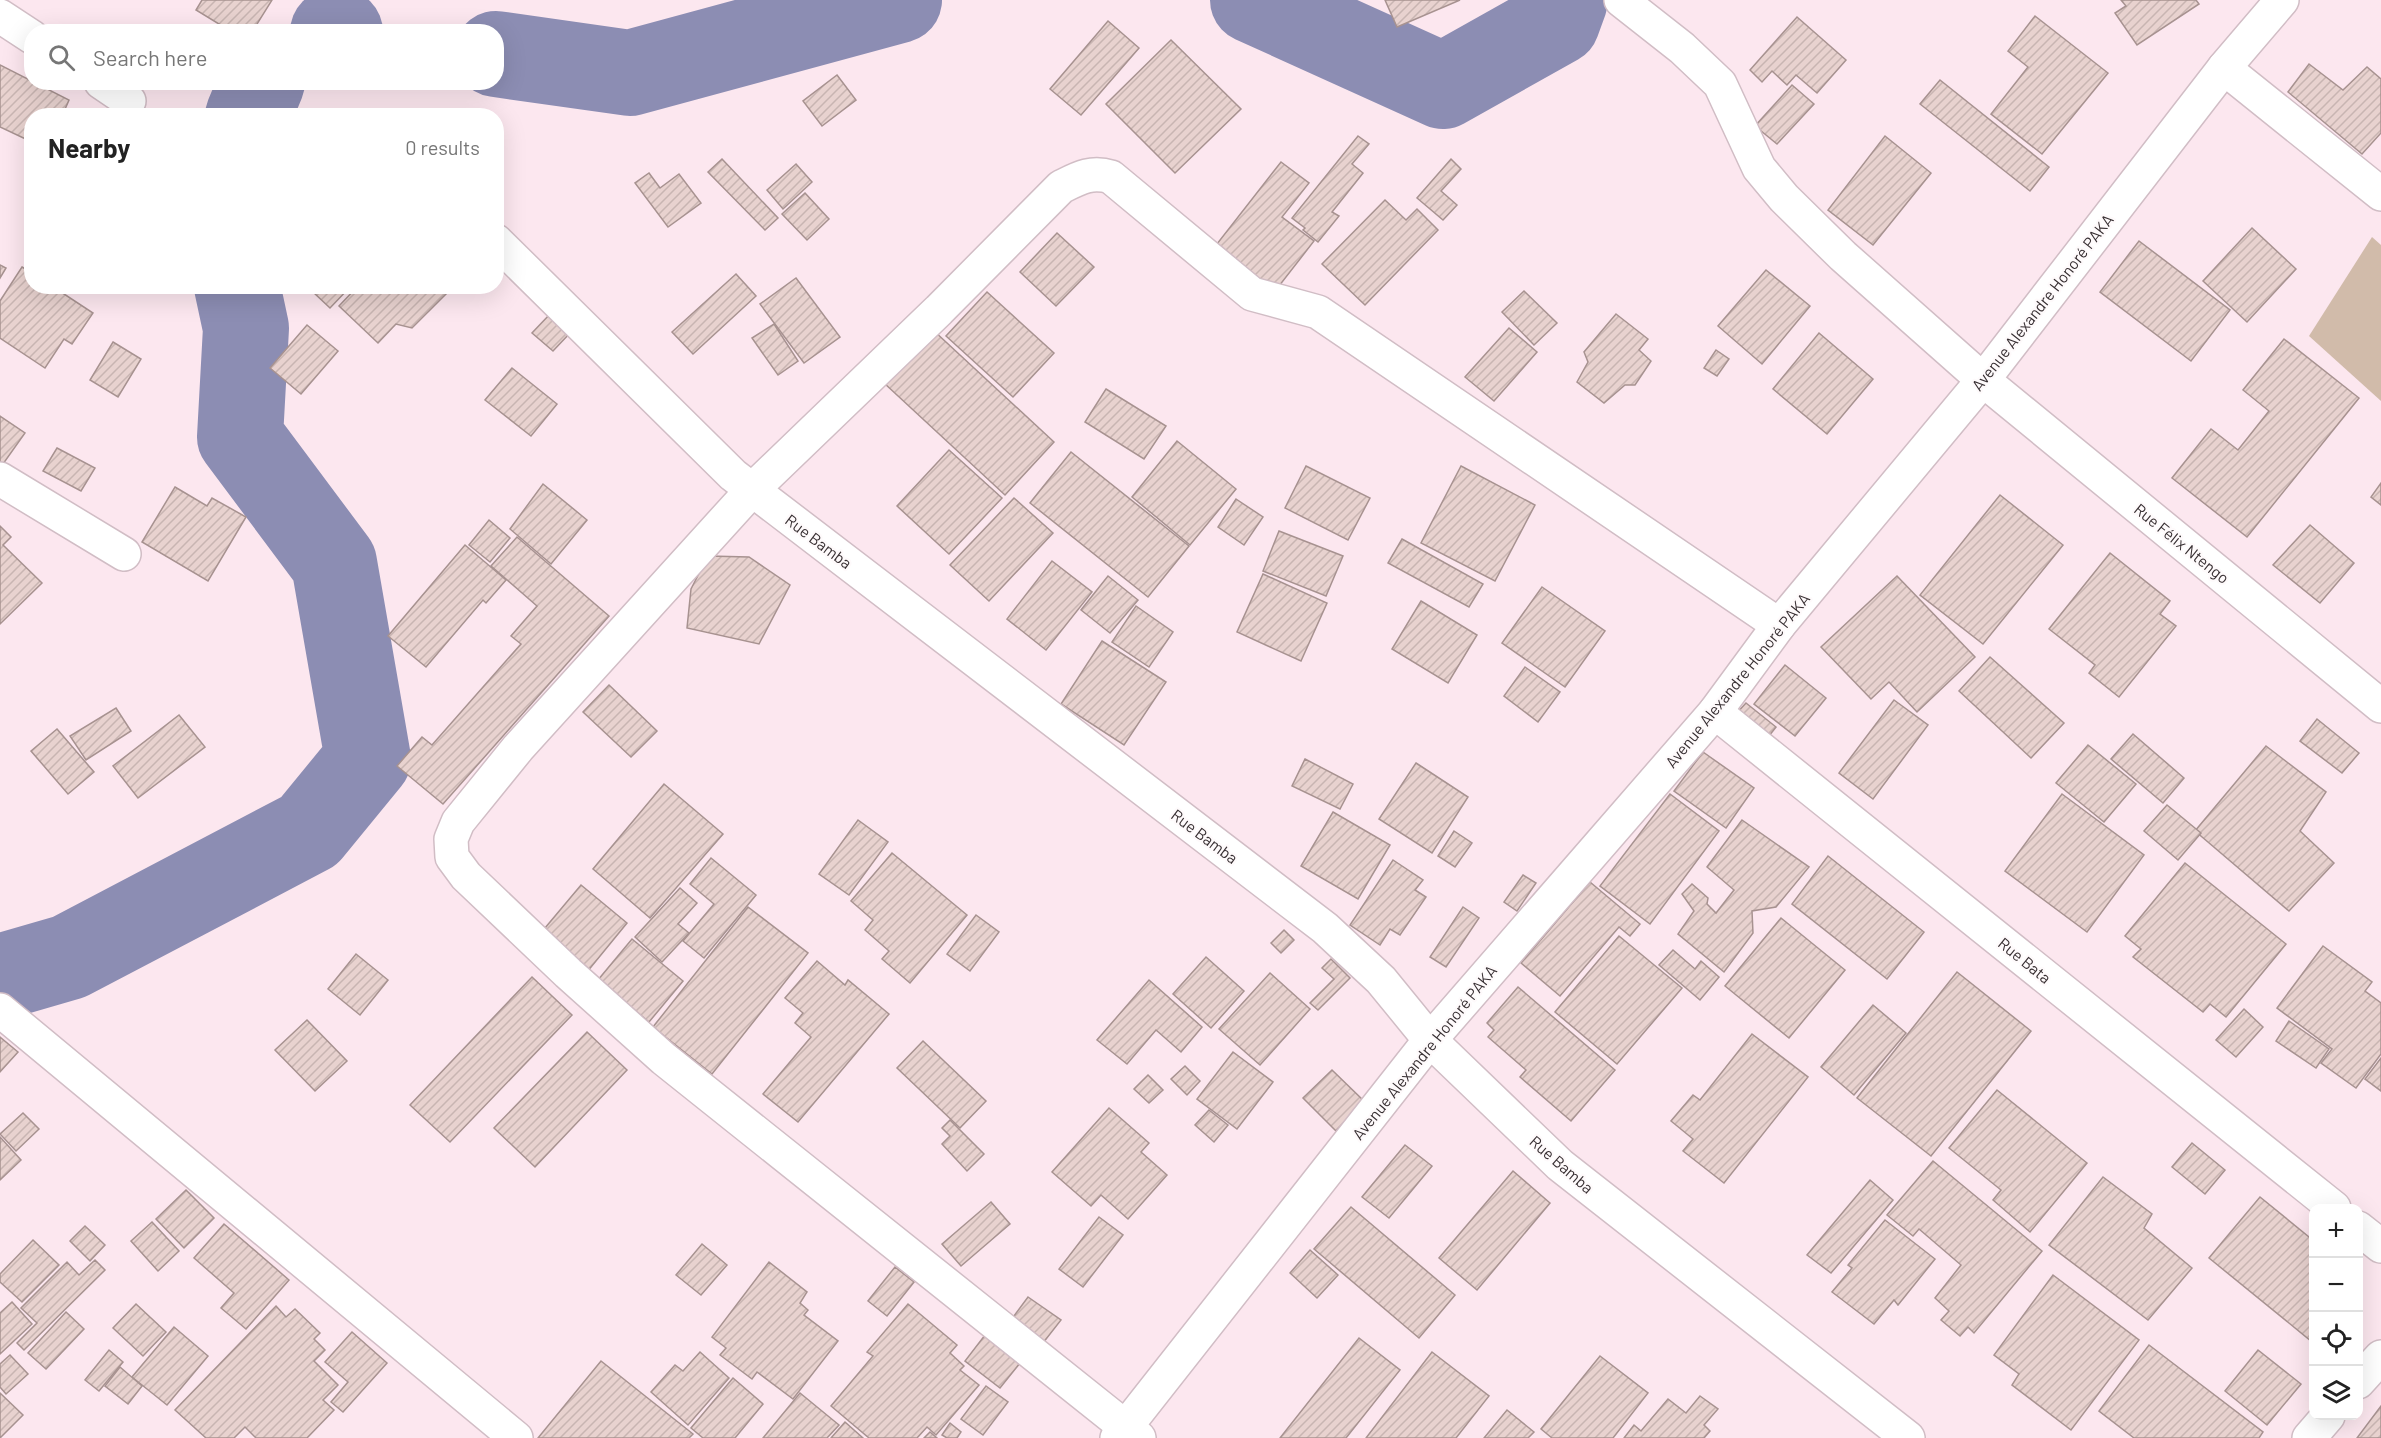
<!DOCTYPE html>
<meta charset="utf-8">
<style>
body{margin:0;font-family:Barlow,sans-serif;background:#f6f6f6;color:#222}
.controls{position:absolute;right:18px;bottom:18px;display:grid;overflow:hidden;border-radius:12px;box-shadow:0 6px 24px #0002}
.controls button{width:54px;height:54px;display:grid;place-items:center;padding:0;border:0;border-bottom:2px solid #e0e0e0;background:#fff;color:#222;font:30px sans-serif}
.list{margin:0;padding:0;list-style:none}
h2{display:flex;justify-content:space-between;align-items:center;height:78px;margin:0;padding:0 24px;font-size:26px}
h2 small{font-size:20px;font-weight:400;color:#767676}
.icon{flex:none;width:33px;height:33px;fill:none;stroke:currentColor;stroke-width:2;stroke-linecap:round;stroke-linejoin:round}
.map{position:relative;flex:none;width:2381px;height:1438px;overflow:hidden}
.search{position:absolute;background:#fff;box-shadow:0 6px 24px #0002;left:24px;top:24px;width:480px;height:66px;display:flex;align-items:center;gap:15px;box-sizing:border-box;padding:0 21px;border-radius:24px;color:#767676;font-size:22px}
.panel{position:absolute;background:#fff;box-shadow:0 6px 24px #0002;left:24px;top:108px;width:480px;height:186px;border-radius:24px}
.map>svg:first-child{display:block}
</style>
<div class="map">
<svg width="2381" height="1438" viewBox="0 0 2381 1438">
<defs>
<pattern id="building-hatch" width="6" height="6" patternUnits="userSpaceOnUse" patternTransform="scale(1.5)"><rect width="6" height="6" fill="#e8d2cf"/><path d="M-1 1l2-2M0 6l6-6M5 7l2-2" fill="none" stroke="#c8b5b2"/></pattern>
</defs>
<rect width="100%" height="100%" fill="#fce7ef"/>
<!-- grass -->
<polygon fill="#d1bbaa" points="2372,237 2381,245 2381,401 2309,336"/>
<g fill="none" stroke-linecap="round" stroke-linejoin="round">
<!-- river -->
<g stroke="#8c8db3" stroke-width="86">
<polyline points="1253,0 1443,86 1557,22 1565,0"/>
<polyline points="333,32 340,32"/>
<polyline points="496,54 630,73 899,0"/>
<polyline points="248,116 262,82"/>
<polyline points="0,977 69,957 309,831 368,759 334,563 240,437 246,328 237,286"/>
</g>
</g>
<!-- building -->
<g fill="url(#building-hatch)" stroke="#a79290" stroke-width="1.5">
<polygon points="202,0 272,0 252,32 232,32 196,10"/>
<polygon points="1385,0 1460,0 1397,27"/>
<polygon points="2121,0 2196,0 2199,4 2137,45 2115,13 2126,6"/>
<polygon points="2035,16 2108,73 2042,154 1991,114 2028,67 2008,51"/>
<polygon points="1797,17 1846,60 1817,93 1796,75 1787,85 1772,71 1762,82 1750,70"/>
<polygon points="1108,21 1139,48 1081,115 1050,89"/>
<polygon points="1171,40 1241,109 1175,173 1106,104"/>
<polygon points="2309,64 2343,90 2367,67 2381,79 2381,133 2362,154 2288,92"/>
<polygon points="0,65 69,100 62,116 32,116 32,142 0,127"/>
<polygon points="837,75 856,100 822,126 803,101"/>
<polygon points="1940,80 2049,167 2030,191 1920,104"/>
<polygon points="1792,85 1814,104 1777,144 1755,126"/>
<polygon points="1358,136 1369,144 1352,164 1363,173 1332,212 1339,216 1318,242 1303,230 1305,228 1292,218"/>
<polygon points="1885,136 1931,173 1873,245 1828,210"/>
<polygon points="722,159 778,218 765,230 708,172"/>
<polygon points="1451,159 1461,169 1441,191 1457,205 1443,220 1417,198"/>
<polygon points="1281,162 1309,183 1282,217 1314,241 1272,295 1213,249"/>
<polygon points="796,164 812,182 783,209 767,190"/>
<polygon points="649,173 660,188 679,174 701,203 668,227 635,183"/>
<polygon points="805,193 829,219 807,240 782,214"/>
<polygon points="1385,200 1406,220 1417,209 1438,230 1365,305 1322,264"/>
<polygon points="2252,228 2296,269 2247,322 2203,281"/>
<polygon points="1057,233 1094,267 1056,306 1020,272"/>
<polygon points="2139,241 2230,310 2191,361 2100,292"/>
<polygon points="0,265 6,268 0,278"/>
<polygon points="22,267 32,273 32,286 52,286 93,313 72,344 64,339 45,368 0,338 0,301"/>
<polygon points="1766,270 1810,306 1762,364 1718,326"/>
<polygon points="736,274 756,296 693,354 672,332"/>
<polygon points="796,278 840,337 804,363 760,304"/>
<polygon points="319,286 351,286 330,308 313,292"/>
<polygon points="358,286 454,286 412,328 396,324 378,343 339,306"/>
<polygon points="1524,291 1557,323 1534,345 1502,312"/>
<polygon points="987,292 1054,353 1013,397 946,336"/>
<polygon points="550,314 570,333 553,351 532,333"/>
<polygon points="1616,314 1648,339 1639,350 1651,361 1635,385 1625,385 1604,403 1577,382 1588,362 1584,352"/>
<polygon points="774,324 798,361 778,375 752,338"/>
<polygon points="307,325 338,351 301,394 270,368"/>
<polygon points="1509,328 1537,352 1494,401 1465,377"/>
<polygon points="933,330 1054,442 1005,495 884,383"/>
<polygon points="1819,333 1873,379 1827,434 1773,389"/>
<polygon points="2284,339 2359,398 2247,537 2172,478 2211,429 2238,450 2269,411 2243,390"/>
<polygon points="113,342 141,359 118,397 90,380"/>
<polygon points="1716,350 1729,359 1717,376 1704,368"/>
<polygon points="512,368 557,404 531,436 485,400"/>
<polygon points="1106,389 1166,426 1144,459 1085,422"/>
<polygon points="0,416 25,433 3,464 0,462"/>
<polygon points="1177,441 1236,489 1190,545 1132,497"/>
<polygon points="57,448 95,468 81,491 43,471"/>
<polygon points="949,450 1002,498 949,554 897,506"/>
<polygon points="1071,452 1189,546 1148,597 1030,503"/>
<polygon points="1306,466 1370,498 1348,540 1285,508"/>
<polygon points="1461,466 1535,505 1495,581 1421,543"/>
<polygon points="2381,483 2381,505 2371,497"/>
<polygon points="543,484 587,520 551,564 510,529"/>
<polygon points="175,487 207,506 212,498 246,517 208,581 142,542"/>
<polygon points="2000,495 2063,545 1983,644 1920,595"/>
<polygon points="1014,498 1053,533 989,601 950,565"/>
<polygon points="1236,499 1263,517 1244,545 1218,527"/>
<polygon points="489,520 510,538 490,562 469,545"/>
<polygon points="2310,525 2354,563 2320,603 2273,565"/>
<polygon points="0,526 11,537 3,545 42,583 0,624"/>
<polygon points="1279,531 1343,556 1326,596 1263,571"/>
<polygon points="517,537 609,616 443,804 397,766 422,737 432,745 521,644 511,636 537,606 491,566"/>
<polygon points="1402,539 1483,584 1469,607 1388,563"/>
<polygon points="465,545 506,580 486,603 483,600 426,667 388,636"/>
<polygon points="2110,553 2170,601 2160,614 2176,626 2119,697 2089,673 2095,665 2049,629"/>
<polygon points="708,556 749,557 790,585 759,644 687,628 691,589"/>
<polygon points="1052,561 1092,592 1046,650 1007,619"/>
<polygon points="1263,574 1327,603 1301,661 1237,632"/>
<polygon points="1108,576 1138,600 1110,633 1081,610"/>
<polygon points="1897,576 1975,657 1917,712 1889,682 1871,699 1821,647"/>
<polygon points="1542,587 1605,631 1565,687 1502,643"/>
<polygon points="1421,601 1477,635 1448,683 1392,649"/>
<polygon points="1136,606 1173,632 1149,667 1112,642"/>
<polygon points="1102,641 1166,682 1124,745 1061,704"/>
<polygon points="1990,657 2064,723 2031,758 1959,691"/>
<polygon points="1785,665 1826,698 1795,736 1754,704"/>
<polygon points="1525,667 1560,692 1538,722 1504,696"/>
<polygon points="609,685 657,731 631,757 583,712"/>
<polygon points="1894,700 1928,725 1873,799 1839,773"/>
<polygon points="1746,703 1776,727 1765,741 1735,715"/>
<polygon points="116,708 131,731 86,760 70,736"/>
<polygon points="179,715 205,747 138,798 113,766"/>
<polygon points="2317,719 2359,753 2342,773 2300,741"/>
<polygon points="57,729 94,772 68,794 31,751"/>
<polygon points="2133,734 2184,778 2163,803 2111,759"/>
<polygon points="2088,745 2136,784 2104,822 2056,783"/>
<polygon points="2266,746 2326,792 2300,831 2334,863 2289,911 2195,831"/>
<polygon points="1703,752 1754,788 1726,828 1674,791"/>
<polygon points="1305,759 1353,784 1340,809 1292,786"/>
<polygon points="1416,763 1468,797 1432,853 1379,819"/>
<polygon points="664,784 723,834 650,918 593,869"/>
<polygon points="1670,794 1719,831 1650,924 1600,886"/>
<polygon points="2062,794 2144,855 2087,932 2005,871"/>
<polygon points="2167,805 2201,833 2178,860 2144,831"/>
<polygon points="1333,812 1390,845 1358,899 1301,866"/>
<polygon points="858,820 888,842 849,895 819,874"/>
<polygon points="1742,820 1809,867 1776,907 1752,911 1753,933 1724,972 1678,934 1694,911 1682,894 1692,884 1708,898 1707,904 1716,913 1734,890 1707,867"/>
<polygon points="1454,831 1472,843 1455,867 1438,856"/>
<polygon points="892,853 967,915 910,983 882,959 889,951 865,930 873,920 851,901"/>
<polygon points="1828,856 1924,932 1887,979 1792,904"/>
<polygon points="711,858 756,895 704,958 683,941 714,904 690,884"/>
<polygon points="1393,860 1423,880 1415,890 1426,897 1400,935 1390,929 1380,945 1350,925"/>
<polygon points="2185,863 2286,944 2226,1017 2210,1004 2203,1012 2133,957 2141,949 2125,936"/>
<polygon points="1523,875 1536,883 1517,911 1504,902"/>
<polygon points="1590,882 1640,924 1630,936 1619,927 1560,996 1521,963"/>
<polygon points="581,885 627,923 587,972 540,934"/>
<polygon points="680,888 697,903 678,924 689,933 662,962 635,937"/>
<polygon points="748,907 808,953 712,1074 653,1027"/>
<polygon points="1463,907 1479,918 1446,967 1430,957"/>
<polygon points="976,915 999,932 970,971 947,954"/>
<polygon points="1781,918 1845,970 1789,1038 1725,986"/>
<polygon points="1284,930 1294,940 1281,953 1271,943"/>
<polygon points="1619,936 1682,988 1617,1064 1555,1012"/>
<polygon points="632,939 683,981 649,1022 598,980"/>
<polygon points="2323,946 2372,982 2365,991 2381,1003 2381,1054 2356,1088 2321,1063 2332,1049 2277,1008"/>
<polygon points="1673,950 1695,969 1701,961 1719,977 1700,1000 1659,965"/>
<polygon points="356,954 388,980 360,1015 328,989"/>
<polygon points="1206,957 1244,991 1211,1028 1173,994"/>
<polygon points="1331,959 1350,978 1318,1010 1310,1003 1334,979 1322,968"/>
<polygon points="817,961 845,985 848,980 889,1014 798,1122 763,1094 811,1037 795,1023 803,1013 785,998"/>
<polygon points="1957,972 2031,1031 1931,1156 1857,1098"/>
<polygon points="1270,973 1310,1009 1260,1065 1219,1029"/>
<polygon points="532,977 572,1015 450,1142 410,1105"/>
<polygon points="1149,980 1202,1027 1181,1052 1156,1030 1127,1064 1097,1040"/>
<polygon points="1518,987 1615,1070 1571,1121 1520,1077 1526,1070 1488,1037 1494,1030 1487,1023"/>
<polygon points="1873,1005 1906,1033 1854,1095 1821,1067"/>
<polygon points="2244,1009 2263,1027 2236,1057 2216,1040"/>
<polygon points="307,1020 347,1061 315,1091 275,1050"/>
<polygon points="2289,1021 2329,1049 2316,1068 2276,1041"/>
<polygon points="587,1032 627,1070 535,1167 494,1128"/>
<polygon points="1752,1034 1808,1077 1724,1183 1683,1151 1693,1139 1671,1121 1693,1095 1700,1100"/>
<polygon points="0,1037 18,1052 0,1072"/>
<polygon points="923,1041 986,1101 960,1128 897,1068"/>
<polygon points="1233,1052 1273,1082 1237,1129 1197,1099"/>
<polygon points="2381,1058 2381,1091 2365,1079"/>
<polygon points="1185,1066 1200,1081 1187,1095 1171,1079"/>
<polygon points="1332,1070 1365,1102 1336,1131 1303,1098"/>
<polygon points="1148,1075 1163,1090 1149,1103 1134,1089"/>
<polygon points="1997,1090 2087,1163 2030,1232 1993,1200 2001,1190 1949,1148"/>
<polygon points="1109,1108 1149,1143 1141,1152 1167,1175 1128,1219 1101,1195 1091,1206 1052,1172"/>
<polygon points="1209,1110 1228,1125 1214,1142 1195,1125"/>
<polygon points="23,1113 39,1129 16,1151 0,1134"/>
<polygon points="950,1120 984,1154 967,1171 942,1144 950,1136 942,1128"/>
<polygon points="0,1137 21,1160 0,1180"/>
<polygon points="2192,1143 2225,1170 2205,1194 2172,1167"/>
<polygon points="1405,1145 1432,1166 1389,1218 1362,1197"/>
<polygon points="1933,1161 2042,1251 1974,1333 1968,1327 1960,1336 1941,1320 1949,1311 1935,1298 1961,1265 1919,1229 1913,1236 1887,1215"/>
<polygon points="1513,1171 1550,1203 1477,1290 1439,1258"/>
<polygon points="2103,1177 2152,1214 2144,1228 2192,1268 2148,1320 2049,1245"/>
<polygon points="1870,1180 1893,1200 1831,1273 1807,1255"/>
<polygon points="186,1190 214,1218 184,1248 156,1219"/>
<polygon points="2260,1197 2314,1241 2314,1339 2311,1341 2209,1258"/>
<polygon points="991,1202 1010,1224 961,1266 942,1244"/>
<polygon points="1351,1207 1455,1295 1419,1338 1314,1249"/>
<polygon points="1099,1217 1123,1235 1083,1287 1059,1269"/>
<polygon points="1885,1220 1935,1259 1898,1305 1894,1300 1874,1324 1832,1292 1852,1268 1848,1265"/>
<polygon points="152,1222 179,1251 158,1271 131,1241"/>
<polygon points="224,1224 289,1280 246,1329 221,1308 234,1293 194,1258"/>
<polygon points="85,1226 105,1245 90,1261 70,1241"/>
<polygon points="33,1240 59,1265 22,1302 0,1282 0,1274"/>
<polygon points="702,1244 727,1265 701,1295 676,1275"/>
<polygon points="1310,1250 1338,1275 1317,1298 1290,1273"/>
<polygon points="95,1260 105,1270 24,1350 17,1343 37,1323 21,1308 67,1262 79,1275"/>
<polygon points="769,1262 807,1292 800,1303 808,1310 804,1315 838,1341 793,1399 757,1372 752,1379 720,1355 726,1348 712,1337"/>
<polygon points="895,1267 914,1282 887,1316 868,1301"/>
<polygon points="2053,1275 2139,1340 2071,1430 2012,1385 2019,1374 1994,1355"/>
<polygon points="1028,1297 1061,1320 1043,1343 1011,1320"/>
<polygon points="12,1302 32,1324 0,1354 0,1313"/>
<polygon points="136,1304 166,1332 143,1356 113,1328"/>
<polygon points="908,1304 957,1345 950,1353 964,1366 960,1370 979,1385 936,1435 927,1427 917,1438 869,1438 831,1406 873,1356 867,1352"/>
<polygon points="276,1306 286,1317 295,1309 320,1333 314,1339 325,1350 314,1361 338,1385 323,1400 334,1410 307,1438 256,1438 245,1427 234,1438 206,1438 175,1410"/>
<polygon points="66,1312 84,1329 46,1369 28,1353"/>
<polygon points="174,1327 208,1356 167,1405 132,1377"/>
<polygon points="352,1332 387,1363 343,1412 331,1402 348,1382 325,1362"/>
<polygon points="985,1335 1020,1363 1000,1388 965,1361"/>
<polygon points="1359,1338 1400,1370 1346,1438 1280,1438"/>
<polygon points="2149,1345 2263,1432 2259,1438 2134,1438 2099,1411"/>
<polygon points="109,1350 123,1362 99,1391 85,1380"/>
<polygon points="2258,1350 2301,1384 2267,1425 2225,1391"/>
<polygon points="700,1352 729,1378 688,1425 651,1392 675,1365 683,1371"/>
<polygon points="1432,1352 1489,1396 1456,1438 1366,1438"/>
<polygon points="10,1355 28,1374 6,1394 0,1387 0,1364"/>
<polygon points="1600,1356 1648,1393 1613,1438 1552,1438 1541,1429"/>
<polygon points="601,1361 693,1434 689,1438 538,1438"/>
<polygon points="120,1367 142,1386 128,1404 105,1386"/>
<polygon points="733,1378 763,1404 735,1438 703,1438 691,1428"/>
<polygon points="986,1386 1008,1402 983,1435 961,1419"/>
<polygon points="0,1393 23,1415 0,1438"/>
<polygon points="800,1393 839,1425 827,1438 763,1438"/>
<polygon points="1700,1396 1718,1409 1704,1425 1710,1431 1704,1438 1624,1438 1634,1425 1641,1431 1668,1399 1686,1413"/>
<polygon points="2381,1406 2381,1438 2357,1438"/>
<polygon points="1507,1410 1534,1432 1528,1438 1484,1438"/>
<polygon points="845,1422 863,1438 831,1438"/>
<polygon points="950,1423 961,1432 957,1438 947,1438 942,1435"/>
<polygon points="930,1432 937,1438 924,1438"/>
</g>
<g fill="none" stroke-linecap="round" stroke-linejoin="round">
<!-- minor casing -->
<g stroke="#d1bdc5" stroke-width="36">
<g id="minor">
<polyline points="1621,0 1682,48 1720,84 1759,168 1784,198 1843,256 1983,380 2381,706"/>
<polyline points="0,16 32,37"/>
<polyline points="2224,68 2381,194"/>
<polyline points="101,82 129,101"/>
<polyline points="496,241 733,475 1325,928 1381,980 1430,1040 1560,1165 1908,1438"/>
<polyline points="0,479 124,554"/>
<polyline points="1715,712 2334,1208"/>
<polyline points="0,1010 516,1438"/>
<polyline points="2358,1228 2381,1246"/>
<polyline points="2358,1382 2381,1357"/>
<polyline points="1117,1438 1430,1040 1715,712 1779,625 1983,380 2224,68 2282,0"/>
<path d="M 1139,1438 L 664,1059 L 568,973 L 466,876 L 452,857 L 451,839 L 458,822 L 518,748 L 752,490 L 939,310 L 1061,187 C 1079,178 1091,171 1111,177 L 1252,294 L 1318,312 L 1779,625"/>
<polyline points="2309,1438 2328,1416"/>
</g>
</g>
<!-- minor -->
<use href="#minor" stroke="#fff" stroke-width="33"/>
</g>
<g text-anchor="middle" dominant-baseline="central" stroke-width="4.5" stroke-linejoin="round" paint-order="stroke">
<!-- street labels -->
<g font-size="16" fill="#372f32" stroke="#fefafb">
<text transform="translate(2042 302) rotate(-52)">Avenue Alexandre Honoré PAKA</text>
<text transform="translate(819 541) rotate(37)">Rue Bamba</text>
<text transform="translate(2182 543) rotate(39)">Rue Félix Ntengo</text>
<text transform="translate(1737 680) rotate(-51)">Avenue Alexandre Honoré PAKA</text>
<text transform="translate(1205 836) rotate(37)">Rue Bamba</text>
<text transform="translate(2025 960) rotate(39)">Rue Bata</text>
<text transform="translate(1424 1052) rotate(-51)">Avenue Alexandre Honoré PAKA</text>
<text transform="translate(1562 1164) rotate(41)">Rue Bamba</text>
</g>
</g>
</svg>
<div class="controls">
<button>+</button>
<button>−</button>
<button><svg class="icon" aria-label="locate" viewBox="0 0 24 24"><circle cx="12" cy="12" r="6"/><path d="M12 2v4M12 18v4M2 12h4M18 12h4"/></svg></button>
<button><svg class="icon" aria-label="layers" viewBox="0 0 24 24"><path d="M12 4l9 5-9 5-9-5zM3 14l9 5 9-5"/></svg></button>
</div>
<div class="search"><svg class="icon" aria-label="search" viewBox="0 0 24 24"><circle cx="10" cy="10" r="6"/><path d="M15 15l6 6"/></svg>Search here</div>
<section class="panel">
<h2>Nearby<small>0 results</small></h2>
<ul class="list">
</ul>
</section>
</div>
